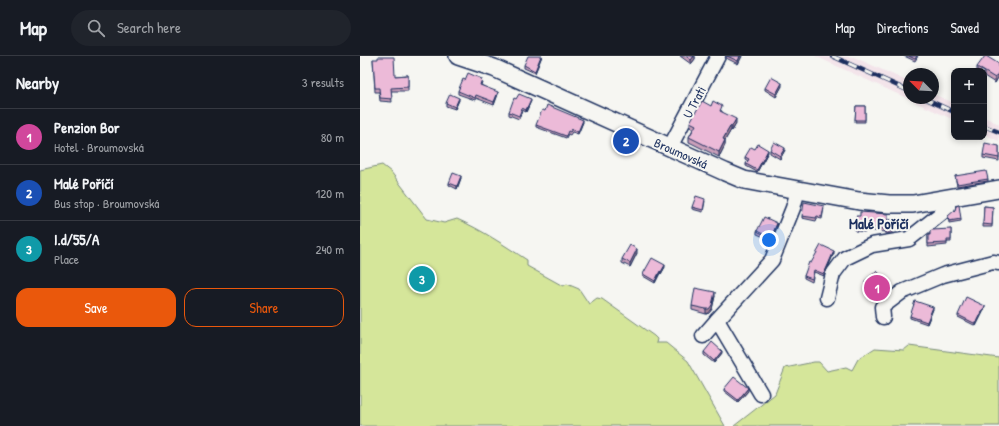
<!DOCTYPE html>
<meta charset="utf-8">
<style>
body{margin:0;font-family:"Patrick Hand",sans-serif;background:#20242c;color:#f1f3f6}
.controls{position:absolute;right:12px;top:12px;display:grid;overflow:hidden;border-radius:8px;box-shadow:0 2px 6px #0003}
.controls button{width:36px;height:36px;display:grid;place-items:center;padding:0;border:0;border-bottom:1px solid #363941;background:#171b24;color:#f1f3f6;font:20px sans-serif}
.compass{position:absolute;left:543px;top:12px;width:36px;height:36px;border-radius:50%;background:#171b24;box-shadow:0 2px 6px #0003;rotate:294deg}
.you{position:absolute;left:409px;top:184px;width:14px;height:14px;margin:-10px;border:3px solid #fff;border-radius:50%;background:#1a73e8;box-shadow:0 0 0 6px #1a73e833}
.badge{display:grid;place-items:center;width:26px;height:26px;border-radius:50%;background:#ea580c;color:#fff;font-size:13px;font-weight:700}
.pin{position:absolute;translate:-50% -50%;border:2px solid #fff;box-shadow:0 1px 4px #0006}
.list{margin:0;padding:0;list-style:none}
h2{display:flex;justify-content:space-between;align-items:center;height:52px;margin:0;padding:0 16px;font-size:17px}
h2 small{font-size:13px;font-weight:400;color:#9ea1a6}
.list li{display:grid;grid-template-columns:26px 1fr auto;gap:12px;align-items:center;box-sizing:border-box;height:56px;padding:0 16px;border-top:1px solid #363941}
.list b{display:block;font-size:15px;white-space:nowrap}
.list p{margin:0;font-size:13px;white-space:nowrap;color:#9ea1a6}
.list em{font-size:13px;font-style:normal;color:#9ea1a6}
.actions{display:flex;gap:8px;padding:12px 16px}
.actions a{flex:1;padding:9px 0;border:1px solid #ea580c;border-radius:12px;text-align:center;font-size:14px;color:#ea580c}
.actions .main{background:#ea580c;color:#fff}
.icon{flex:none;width:22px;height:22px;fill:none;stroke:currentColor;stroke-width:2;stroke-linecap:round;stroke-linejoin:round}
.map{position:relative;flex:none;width:639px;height:370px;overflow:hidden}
header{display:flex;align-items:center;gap:24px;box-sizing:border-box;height:56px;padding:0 20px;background:#171b24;border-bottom:1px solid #363941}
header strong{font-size:19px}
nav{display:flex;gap:22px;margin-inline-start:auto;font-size:14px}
.search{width:280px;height:36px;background:#20242c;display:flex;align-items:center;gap:10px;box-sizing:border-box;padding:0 14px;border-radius:22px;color:#9ea1a6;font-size:15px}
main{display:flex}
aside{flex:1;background:#171b24}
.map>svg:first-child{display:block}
</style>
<header>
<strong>Map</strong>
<div class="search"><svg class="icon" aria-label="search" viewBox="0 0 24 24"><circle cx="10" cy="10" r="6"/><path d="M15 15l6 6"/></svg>Search here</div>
<nav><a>Map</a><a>Directions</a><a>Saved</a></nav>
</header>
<main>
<aside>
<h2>Nearby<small>3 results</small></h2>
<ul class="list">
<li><span class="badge" style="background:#d1479c">1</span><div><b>Penzion Bor</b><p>Hotel · Broumovská</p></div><em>80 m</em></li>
<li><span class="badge" style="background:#1a4fb4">2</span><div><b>Malé Poříčí</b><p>Bus stop · Broumovská</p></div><em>120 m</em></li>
<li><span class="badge" style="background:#0f9aa8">3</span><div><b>I.d/55/A</b><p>Place</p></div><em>240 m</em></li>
</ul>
<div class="actions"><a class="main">Save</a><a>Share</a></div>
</aside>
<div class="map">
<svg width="639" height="370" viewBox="0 0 639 370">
<rect width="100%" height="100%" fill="#f6f6f2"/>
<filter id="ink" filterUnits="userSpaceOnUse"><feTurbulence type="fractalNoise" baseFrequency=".025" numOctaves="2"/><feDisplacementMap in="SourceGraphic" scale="8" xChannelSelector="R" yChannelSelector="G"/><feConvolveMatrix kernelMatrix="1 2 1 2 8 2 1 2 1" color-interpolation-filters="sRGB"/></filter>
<g filter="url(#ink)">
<!-- built -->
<g fill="#f3e4ea">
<polygon points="455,0 494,1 549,26 549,42 573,42 573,38 594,47 594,64"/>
<polygon points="624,61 639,68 639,85 624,78"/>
</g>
<!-- green -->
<g fill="#d5e69a" stroke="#788a7c">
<path d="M 22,109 L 31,116 L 67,163 L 84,167 L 97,163 C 122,174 144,189 167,204 L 167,210 L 203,230 L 207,228 L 219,233 L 229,248 L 237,242 L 242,243 L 294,280 L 297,283 L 296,287 L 306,287 L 328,305 L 365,370 L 0,370 L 0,114 Z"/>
<polygon points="549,290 639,302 639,370 374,370 415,338 425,312 454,306 459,306 467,315 486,311 492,314 498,303 515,292 544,294"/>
</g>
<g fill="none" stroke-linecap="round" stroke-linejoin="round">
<!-- minor casing -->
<g stroke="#1b2f5e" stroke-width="17">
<g id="minor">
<polyline points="310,91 358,0"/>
<polyline points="467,242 473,218 485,202 512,189 549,183 588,152 588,143"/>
<polyline points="523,261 522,251 542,236 583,219 633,206 639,207"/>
<polyline points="343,280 357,264"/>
<polyline points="401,338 357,264 412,204 433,152 438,134"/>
</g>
</g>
<!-- major casing -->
<g stroke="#1b2f5e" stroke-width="20">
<polyline id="major" points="98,0 134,12 365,116 384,124 400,127 499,145 529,148 553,148 639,133"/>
</g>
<!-- minor -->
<use href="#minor" stroke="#f6f6f2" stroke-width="14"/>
<!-- major -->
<use href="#major" stroke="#f6f6f2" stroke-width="17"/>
<!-- rail casing -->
<g stroke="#1b2f5e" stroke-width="4.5">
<g id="rail">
<polyline points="472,0 549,35"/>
<polyline points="564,42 594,56"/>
<polyline points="624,70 639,76"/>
</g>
</g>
<!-- rail -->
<use href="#rail" stroke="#f6f6f2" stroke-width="3" stroke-dasharray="9" stroke-linecap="butt"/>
</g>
<!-- wall -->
<g fill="#cba0ba" stroke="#1b2f5e">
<polygon points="182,0 175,17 164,12 164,9"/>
<polygon points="320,0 335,0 335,3 331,8"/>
<polygon points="366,0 382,0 378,8 366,2"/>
<polygon points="544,0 558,0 555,5"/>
<polygon points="13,3 35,20 48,19 48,35 31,35 32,46 20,45 19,36 15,36"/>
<polygon points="639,8 639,20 635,27 624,20 624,15 617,15 617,11"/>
<polygon points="105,24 122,26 121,29 138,38 134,49 116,42 115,44 98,38 98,35"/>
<polygon points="422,30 416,41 405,34 405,32"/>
<polygon points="156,43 171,45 166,56 162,54 159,63 149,59 149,56"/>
<polygon points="99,44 95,53 86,50 86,47"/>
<polygon points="351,50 362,55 362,56 376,68 372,75 371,74 365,84 365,89 359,101 329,86 329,81 333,73 330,71 330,66"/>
<polygon points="496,50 505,50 505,66 495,66"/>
<polygon points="223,66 218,78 212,76 210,79 208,78 206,82 176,71 176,69"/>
<polygon points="639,90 639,105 623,102 623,99"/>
<polygon points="395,93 408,96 397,116 386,110 386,108 388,105 385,103 385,101"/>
<polygon points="410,94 425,94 420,103 410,97"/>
<polygon points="595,120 628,123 628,125 597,130"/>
<polygon points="101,122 97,133 89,129 89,127"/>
<polygon points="345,145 343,156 332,153 332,151"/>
<polygon points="624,150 633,151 632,171 623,171"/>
<polygon points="464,152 462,163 457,162 456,165 442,162 442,160"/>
<polygon points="588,160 601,163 601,165 589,167"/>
<polygon points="528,164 533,164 533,177 525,178 525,176 505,174 505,176 495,175 495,173"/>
<polygon points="417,170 411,184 397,178 397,175"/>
<polygon points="591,173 591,186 587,186 587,189 568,191 568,179"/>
<polygon points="277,197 270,211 262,207 262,203"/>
<polygon points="474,197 464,220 454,216 452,226 444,222 444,220 451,207"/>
<polygon points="305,211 301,218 300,217 295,227 283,220 283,218"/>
<polygon points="505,225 531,234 518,243 505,227"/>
<polygon points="355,240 352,253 349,257 346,258 332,254 332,250"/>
<polygon points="625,252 616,270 598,261 598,259"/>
<polygon points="573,253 567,268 550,262 550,260"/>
<polygon points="344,296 362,297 354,307 344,299"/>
<polygon points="364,333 388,335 378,346 364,335"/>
</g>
<!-- shaded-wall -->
<g fill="#a58297" stroke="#1b2f5e">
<polygon points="181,0 182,0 175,17 175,15"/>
<polygon points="334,0 335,0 335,3 331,8 331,4"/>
<polygon points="380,0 382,0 378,8 378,5"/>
<polygon points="639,16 639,20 635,27 635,22"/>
<polygon points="422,27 422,30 416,41 416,38"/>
<polygon points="138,36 138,38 134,49 134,46"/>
<polygon points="99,42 99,44 95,53 95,51"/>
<polygon points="171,43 171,45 166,56 166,54"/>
<polygon points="376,63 376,68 372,75 372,70"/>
<polygon points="223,64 223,66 218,78 218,76"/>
<polygon points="371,69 371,74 363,88 363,83"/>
<polygon points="365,84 365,89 359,101 359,96"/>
<polygon points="425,92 425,94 420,103 420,100"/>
<polygon points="408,94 408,96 397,116 397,114"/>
<polygon points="101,120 101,122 97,133 97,130"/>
<polygon points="417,167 417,170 411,184 411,182"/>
<polygon points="277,193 277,197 270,211 270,207"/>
<polygon points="474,195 474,197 464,220 464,218"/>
<polygon points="305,209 305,211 301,218 301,216"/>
<polygon points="300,215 300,217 295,227 295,225"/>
<polygon points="531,232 531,234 518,243 518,241"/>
<polygon points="355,236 355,240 352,253 349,257 346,258 346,253"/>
<polygon points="625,250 625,252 616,270 616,268"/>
<polygon points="573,251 573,253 567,268 567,266"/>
<polygon points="362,295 362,297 354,307 354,305"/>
<polygon points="388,332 388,335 378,346 378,344"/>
</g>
<!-- building -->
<g fill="#ecbad8" stroke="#1b2f5e">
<polygon points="168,0 181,0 175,15 164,9"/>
<polygon points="326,0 334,0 331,4"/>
<polygon points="367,0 380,0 378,5"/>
<polygon points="549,0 557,0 555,3"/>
<polygon points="625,0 626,0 639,8 639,16 635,22 617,11"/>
<polygon points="18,1 34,1 35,20 48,19 48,31 31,32 32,43 20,42 19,32 15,32 13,3 18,3"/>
<polygon points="108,17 122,23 120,29 138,36 134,46 116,39 115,42 98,35 103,23 105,24"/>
<polygon points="411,21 422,27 416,38 405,32"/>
<polygon points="90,38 99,42 95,51 86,47"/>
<polygon points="159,38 171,43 166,54 162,52 159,60 149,56 154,42 156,43"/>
<polygon points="342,45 351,50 353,45 362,50 360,55 376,63 372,70 371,69 363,83 365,84 359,96 329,81 336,69 330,66"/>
<polygon points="187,49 223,64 218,76 212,73 210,76 208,75 206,80 176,69 182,54 185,55"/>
<polygon points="496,50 505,50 505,64 495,64"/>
<polygon points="414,86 425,92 420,100 410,94"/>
<polygon points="625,87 639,90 639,102 623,99"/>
<polygon points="398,88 408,94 397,114 386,108 389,103 385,101 391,91 395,93"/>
<polygon points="626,115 628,123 597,128 595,120"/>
<polygon points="93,117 101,120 97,130 89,127"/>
<polygon points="336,140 345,143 343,154 332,151"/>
<polygon points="444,146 464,150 462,161 457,160 456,162 442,160"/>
<polygon points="599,149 601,163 589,165 588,160 595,154 596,150"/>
<polygon points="624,150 633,151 632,169 623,168"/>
<polygon points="500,156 528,158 528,164 533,164 533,175 525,176 525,173 505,172 505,174 495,173 496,160 500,160"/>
<polygon points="404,161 417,167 411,182 397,175"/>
<polygon points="591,173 591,184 587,184 587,187 568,188 568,179 570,179 570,175 572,174"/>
<polygon points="270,189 277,193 270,207 262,203"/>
<polygon points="461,189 474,195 464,218 454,214 452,223 444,220 449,206 451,207"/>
<polygon points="292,202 305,209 301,216 300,215 295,225 283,218"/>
<polygon points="517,215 531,232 518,241 505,225"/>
<polygon points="335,232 355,236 352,249 349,253 346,253 332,250"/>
<polygon points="606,241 625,250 616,268 598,259"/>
<polygon points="555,245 573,251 567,266 550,260"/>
<polygon points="352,286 362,295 354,305 344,296"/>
<polygon points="374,321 388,332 378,344 364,333"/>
</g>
</g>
<g text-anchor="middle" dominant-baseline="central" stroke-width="4" stroke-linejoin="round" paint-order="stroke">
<!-- street labels -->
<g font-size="13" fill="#1b2f5e" stroke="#f6f6f2">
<text transform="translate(334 46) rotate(-62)">U Trati</text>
<text transform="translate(321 97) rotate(24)">Broumovská</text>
</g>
<!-- quarter labels -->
<g font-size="15" font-weight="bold" fill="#1b2f5e" stroke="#f6f6f2">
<text x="519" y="167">Malé Poříčí</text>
</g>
</g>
</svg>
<div class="controls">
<button>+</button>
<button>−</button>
</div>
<svg class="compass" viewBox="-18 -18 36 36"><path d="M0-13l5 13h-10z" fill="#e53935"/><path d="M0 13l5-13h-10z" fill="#9ea1a6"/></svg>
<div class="you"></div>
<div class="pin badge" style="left:517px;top:232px;background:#d1479c">1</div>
<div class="pin badge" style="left:266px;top:85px;background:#1a4fb4">2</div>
<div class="pin badge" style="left:62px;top:223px;background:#0f9aa8">3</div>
</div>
</main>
